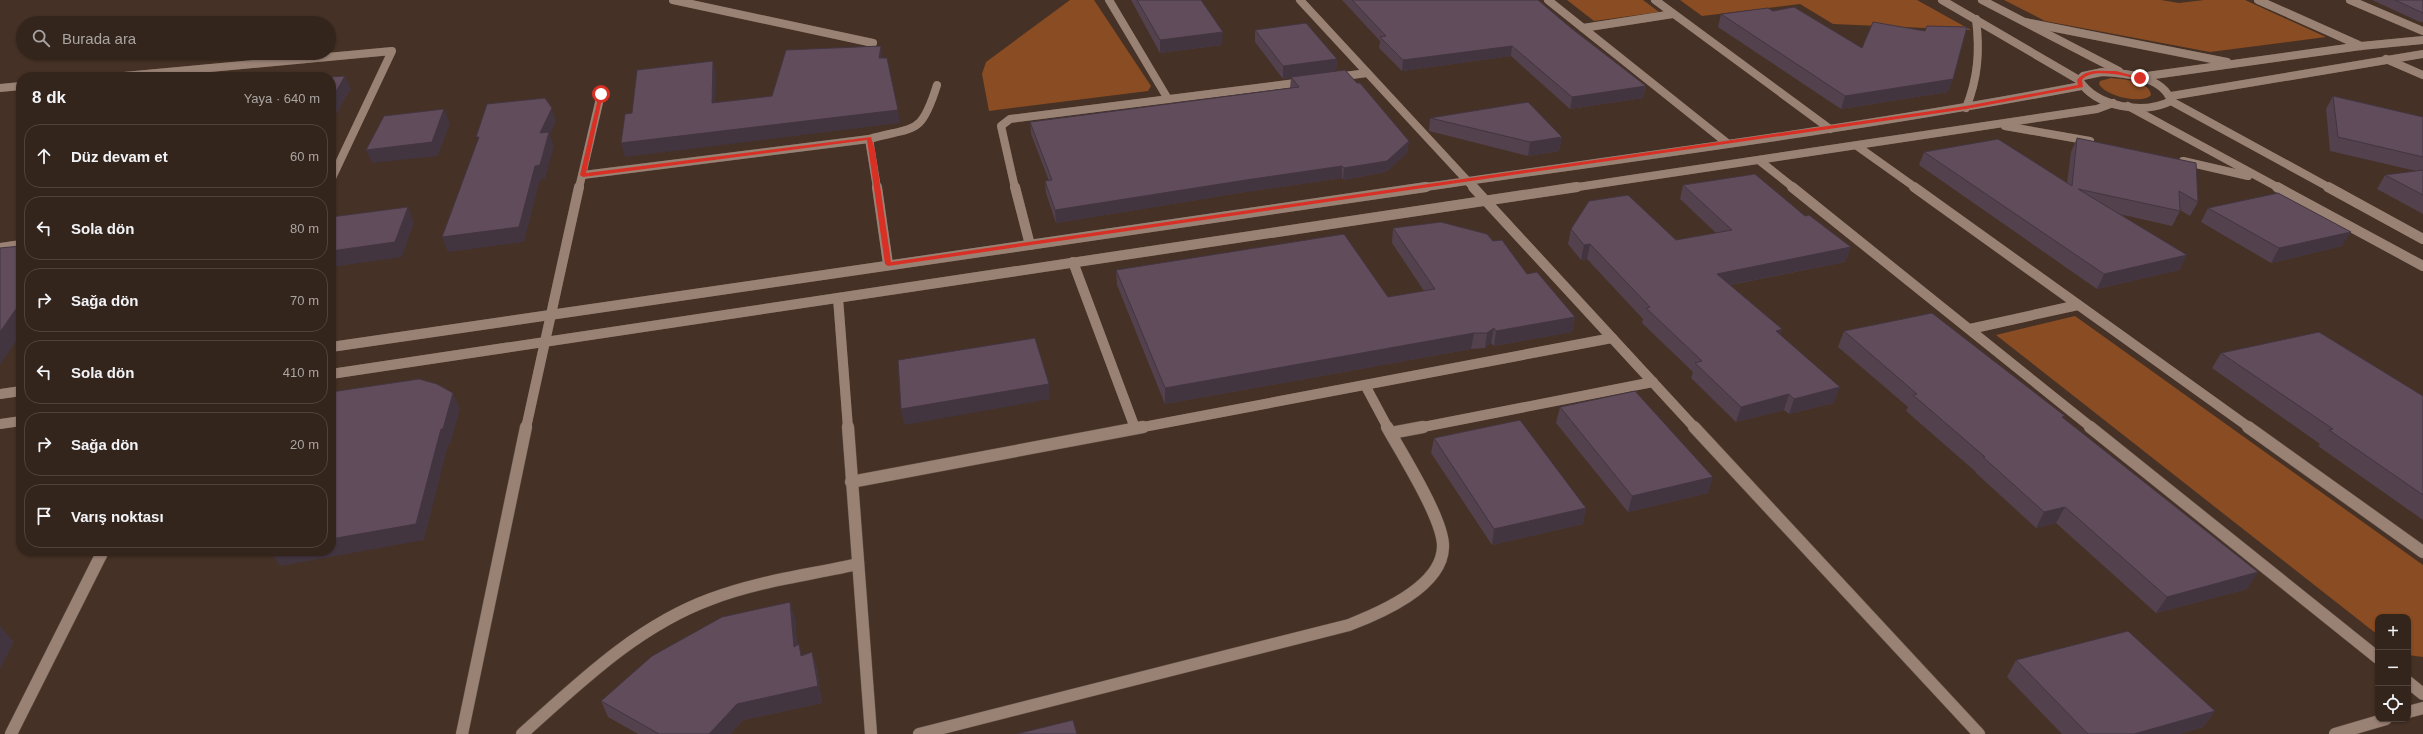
<!DOCTYPE html>
<html lang="tr">
<meta charset="utf-8">
<style>
body{margin:0;font-family:Helvetica,sans-serif;background:#3c2d25;color:#f1f3f6}
.controls{position:absolute;right:12px;bottom:12px;display:grid;overflow:hidden;border-radius:8px;box-shadow:0 1px 3px #0004}
.controls button{width:36px;height:36px;display:grid;place-items:center;padding:0;border:0;border-bottom:1px solid #4e423b;background:#34251c;color:#f1f3f6;font:20px sans-serif}
.stop{position:absolute;width:12px;height:12px;margin:-9px;border:3px solid #d93025;border-radius:50%;background:#fff}
.stop.end{background:#d93025;border-color:#fff;box-shadow:0 1px 4px #0008}
.list{margin:0;padding:0;list-style:none}
h2{display:flex;justify-content:space-between;align-items:center;height:52px;margin:0;padding:0 16px;font-size:17px}
h2 small{font-size:13px;font-weight:400;color:#a9a5a3}
.list li{display:grid;grid-template-columns:26px 1fr auto;gap:12px;align-items:center;box-sizing:border-box;height:64px;margin:0 8px 8px;padding:0 8px;border:1px solid #4e423b;border-radius:16px}
.list b{display:block;font-size:15px;white-space:nowrap}
.list em{font-size:13px;font-style:normal;color:#a9a5a3}
.icon{flex:none;width:22px;height:22px;fill:none;stroke:currentColor;stroke-width:2;stroke-linecap:round;stroke-linejoin:round}
.map{position:relative;flex:none;width:2423px;height:734px;overflow:hidden}
.search{position:absolute;background:#34251c;box-shadow:0 1px 3px #0004;left:16px;top:16px;width:320px;height:44px;display:flex;align-items:center;gap:10px;box-sizing:border-box;padding:0 14px;border-radius:22px;color:#a9a5a3;font-size:15px}
.panel{position:absolute;background:#34251c;box-shadow:0 1px 3px #0004;left:16px;top:72px;width:320px;height:484px;border-radius:16px}
.map>svg:first-child{display:block}
</style>
<div class="map">
<svg width="2423" height="734" viewBox="0 0 2423 734">
<rect width="100%" height="100%" fill="#453125"/>
<!-- green -->
<g fill="#8a4c22">
<polygon points="1070,0 1094,0 1151,86 1148,91 989,111 982,74 986,62"/>
<polygon points="1567,0 1643,0 1659,12 1594,21"/>
<polygon points="1680,0 1917,0 1971,30 1833,24 1800,4 1702,16"/>
<polygon points="2004,0 2161,0 2179,3 2204,0 2245,0 2326,37 2210,52 2045,21"/>
<path d="M 2111,78 C 2122,79 2150,81 2151,95 C 2142,105 2105,96 2099,84 L 2100,81 Z"/>
<polygon points="2075,316 2423,565 2423,657 2408,655 2408,617 2378,617 2378,635 1996,335"/>
</g>
<g fill="none" stroke-linecap="round" stroke-linejoin="round">
<!-- minor-far2 casing -->
<g stroke="#615046" stroke-width="8">
<g id="minor-far2">
<polyline points="673,0 873,43"/>
<polyline points="1109,0 1168,99"/>
<polyline points="1300,0 1474,188"/>
<polyline points="1548,0 1727,143"/>
<polyline points="1655,0 1830,129"/>
<polyline points="2258,0 2361,46"/>
<polyline points="2350,0 2423,31"/>
<polyline points="1583,28 1673,14"/>
<polyline points="2386,59 2423,75"/>
<polyline points="113,77 392,51 331,180"/>
<polyline points="1337,77 1367,73"/>
<polyline points="0,88 21,86"/>
<polyline points="869,139 877,188"/>
<polyline points="1857,146 1916,188"/>
<polyline points="1760,161 1794,188"/>
<path d="M 583,175 L 869,139 C 916,126 921,136 937,85"/>
<polyline points="579,188 601,94"/>
<polyline points="1015,188 1001,126 1010,119 1303,82"/>
</g>
</g>
<!-- minor-far1 casing -->
<g stroke="#615046" stroke-width="10">
<g id="minor-far1">
<polyline points="877,187 888,264"/>
<polyline points="1015,187 1030,245"/>
<polyline points="1473,187 1695,428"/>
<polyline points="1792,187 2092,428"/>
<polyline points="1914,187 2250,428"/>
<polyline points="0,248 21,245"/>
<polyline points="1073,262 1135,428"/>
<polyline points="838,298 848,428"/>
<polyline points="1970,329 2078,305"/>
<polyline points="1365,385 1388,428"/>
<polyline points="526,428 579,187"/>
<polyline points="1138,428 1612,338"/>
<polyline points="1418,428 1653,382"/>
</g>
</g>
<!-- minor casing -->
<g stroke="#615046" stroke-width="13">
<g id="minor">
<polyline points="848,427 871,734"/>
<polyline points="1694,427 1979,734"/>
<polyline points="2090,427 2378,658"/>
<polyline points="2248,427 2423,552"/>
<polyline points="1391,433 1423,427"/>
<polyline points="851,482 1143,427"/>
<polyline points="2408,682 2423,694"/>
<polyline points="2408,712 2423,708"/>
<polyline points="11,734 103,551"/>
<polyline points="462,734 526,427"/>
<path d="M 522,734 C 579,683 637,626 711,599 C 758,581 809,575 858,564"/>
<path d="M 919,734 L 1349,625 C 1380,613 1442,587 1443,547 C 1444,520 1402,454 1387,427"/>
<polyline points="2335,734 2386,719"/>
</g>
</g>
<!-- tertiary-far1 casing -->
<g stroke="#615046" stroke-width="8">
<g id="tertiary-far1">
<polyline points="1942,0 2079,80"/>
<polyline points="1982,0 2119,71"/>
<polyline points="2025,22 2227,62"/>
<path d="M 2102,72 C 2124,73 2163,76 2171,101 C 2143,115 2096,107 2079,80 L 2083,76 Z"/>
<polyline points="2140,77 2361,46 2423,40"/>
<polyline points="2171,96 2423,54"/>
<polyline points="2171,101 2330,188"/>
<polyline points="2128,106 2279,188"/>
<path d="M 1966,108 C 1978,78 1980,51 1976,19"/>
<polyline points="2005,126 2090,141"/>
<polyline points="2183,161 2248,176"/>
<path d="M 1419,188 C 1640,156 1862,128 2081,86"/>
<polyline points="1571,188 2097,109 2113,103"/>
</g>
</g>
<!-- tertiary casing -->
<g stroke="#615046" stroke-width="10">
<g id="tertiary">
<polyline points="2277,187 2423,266"/>
<polyline points="2328,187 2423,239"/>
<polyline points="331,347 1426,187"/>
<polyline points="331,374 1577,187"/>
<polyline points="0,394 21,391"/>
<polyline points="0,424 21,421"/>
</g>
</g>
<!-- minor-far2 -->
<use href="#minor-far2" stroke="#998174" stroke-width="8"/>
<!-- minor-far1 -->
<use href="#minor-far1" stroke="#998174" stroke-width="10"/>
<!-- minor -->
<use href="#minor" stroke="#998174" stroke-width="12"/>
<!-- tertiary-far1 -->
<use href="#tertiary-far1" stroke="#998174" stroke-width="8"/>
<!-- tertiary -->
<use href="#tertiary" stroke="#998174" stroke-width="10"/>
</g>
<!-- wall -->
<g fill="#53414e">
<polygon points="1131,0 1201,0 1222,45 1160,53"/>
<polygon points="1342,0 1538,0 1571,28 1646,86 1643,98 1570,109 1511,56 1402,71 1379,48 1380,41"/>
<polygon points="2372,0 2423,0 2423,22 2420,22"/>
<polygon points="1721,14 1862,48 1948,92 1841,109 1718,27"/>
<polygon points="1255,30 1337,59 1336,71 1357,83 1409,141 1407,153 1386,172 1343,180 1342,178 1245,192 1056,223 1046,193 1045,181 1049,181 1031,134 1030,122 1290,88 1291,78 1283,79 1255,42"/>
<polygon points="2333,96 2423,117 2423,214 2377,189 2385,175 2416,171 2330,151 2326,109"/>
<polygon points="1430,118 1562,137 1559,151 1528,156 1429,131"/>
<polygon points="2077,138 2196,163 2198,202 2190,216 2180,210 2180,211 2172,226 2119,214 2187,255 2179,270 2097,289 1919,165 1924,152 2067,183 2071,152"/>
<polygon points="1683,185 1805,216 1851,247 1845,262 1730,285 1780,335 1834,403 1789,414 1784,410 1736,422 1691,378 1693,372 1642,323 1643,319 1587,259 1581,260 1568,244 1571,229 1676,240 1716,233 1680,199"/>
<polygon points="2208,208 2342,246 2271,263 2201,222"/>
<polygon points="1393,228 1493,241 1527,274 1575,317 1572,332 1494,346 1491,343 1485,348 1471,349 1165,404 1117,285 1116,270 1388,297 1424,291 1392,243"/>
<polygon points="1844,331 2064,419 2247,589 2156,613 2056,523 2036,528 1976,473 1976,472 1906,411 1908,407 1838,347"/>
<polygon points="2221,353 2423,396 2423,520 2318,446 2320,444 2212,368"/>
<polygon points="1560,407 1708,493 1628,512 1556,423"/>
<polygon points="1434,438 1586,508 1583,524 1492,545 1431,453"/>
<polygon points="795,618 797,645 802,655 812,652 817,669 822,703 743,720 730,734 638,734 608,717 601,701"/>
<polygon points="2016,660 2215,711 2203,727 2179,734 2062,734 2007,677"/>
</g>
<!-- shaded-wall -->
<g fill="#433540">
<polygon points="1223,32 1222,45 1160,53 1160,40"/>
<polygon points="881,46 883,58 879,58"/>
<polygon points="1512,46 1511,56 1402,71 1403,60"/>
<polygon points="1337,59 1336,72 1283,79 1283,66"/>
<polygon points="713,61 716,74 715,117 712,103"/>
<polygon points="345,76 351,89 335,116 331,117 331,100"/>
<polygon points="1953,79 1948,92 1841,109 1845,96"/>
<polygon points="1646,86 1643,98 1570,109 1572,97"/>
<polygon points="552,108 556,121 550,135 554,146 545,179 540,180 524,242 448,252 442,237 540,133"/>
<polygon points="444,109 450,123 438,156 372,163 366,150"/>
<polygon points="898,110 900,123 625,157 621,143"/>
<polygon points="1562,137 1559,151 1528,156 1530,142"/>
<polygon points="1409,141 1407,153 1386,172 1343,180 1344,168"/>
<polygon points="1342,166 1342,178 1245,192 1056,223 1055,210 1246,180"/>
<polygon points="408,207 414,222 402,257 331,267 331,251"/>
<polygon points="2351,232 2342,246 2271,263 2279,248"/>
<polygon points="1590,244 1587,259 1581,260 1584,245"/>
<polygon points="1851,247 1845,262 1713,288 1717,274"/>
<polygon points="2187,255 2179,270 2097,289 2104,274"/>
<polygon points="21,302 21,334 0,365 0,332"/>
<polygon points="1575,317 1572,332 1494,346 1496,331"/>
<polygon points="1494,328 1491,343 1485,348 1487,333"/>
<polygon points="1782,329 1777,345 1776,331"/>
<polygon points="1474,333 1471,349 1165,404 1165,388"/>
<polygon points="1049,384 1050,399 904,425 901,409"/>
<polygon points="1840,387 1834,403 1789,414 1794,399"/>
<polygon points="453,393 460,409 450,445 448,445 424,540 280,566 270,551 331,551 331,539 441,429"/>
<polygon points="1789,394 1784,410 1736,422 1741,407"/>
<polygon points="1713,477 1708,493 1628,512 1632,496"/>
<polygon points="2065,507 2056,523 2036,528 2044,512"/>
<polygon points="1586,508 1583,524 1492,545 1494,529"/>
<polygon points="2258,572 2247,589 2156,613 2167,597"/>
<polygon points="790,602 795,618 798,663 794,647"/>
<polygon points="0,626 14,642 0,669"/>
<polygon points="799,644 804,661 801,656"/>
<polygon points="812,652 817,669 822,703 743,720 730,734 709,734 737,704"/>
<polygon points="2215,711 2203,727 2179,734 2134,734"/>
</g>
<!-- building -->
<g fill="#604c5b" stroke="#433540">
<polygon points="1137,0 1201,0 1223,32 1160,40"/>
<polygon points="1352,0 1538,0 1571,28 1646,86 1572,97 1512,46 1403,60 1380,37 1386,36"/>
<polygon points="2395,0 2423,0 2423,13"/>
<polygon points="1794,7 1862,48 1873,22 1925,31 1927,26 1967,27 1953,79 1845,96 1721,14 1768,8 1773,11"/>
<polygon points="1306,23 1337,59 1283,66 1255,30"/>
<polygon points="881,46 879,58 887,58 898,110 621,143 625,114 632,113 637,70 713,61 712,103 772,96 786,50"/>
<polygon points="1345,70 1357,83 1360,83 1409,141 1387,161 1344,168 1342,166 1246,180 1055,210 1045,181 1052,180 1030,122 1299,87 1291,77"/>
<polygon points="345,76 331,100 331,77"/>
<polygon points="2333,96 2423,117 2423,157 2338,137"/>
<polygon points="545,98 552,108 540,133 549,132 540,165 535,166 519,227 442,237 479,137 476,137 487,104"/>
<polygon points="1528,102 1562,137 1530,142 1430,118"/>
<polygon points="444,109 432,142 366,150 384,116"/>
<polygon points="2077,138 2196,163 2198,202 2179,191 2180,211 2078,189 2187,255 2104,274 1924,152 1998,139 2072,186"/>
<polygon points="2423,170 2423,195 2385,175"/>
<polygon points="1755,174 1805,216 1809,215 1851,247 1717,274 1782,329 1776,331 1840,387 1794,399 1789,394 1741,407 1695,363 1702,361 1646,308 1650,307 1590,244 1584,245 1571,229 1589,201 1628,195 1676,240 1732,230 1683,185"/>
<polygon points="2278,193 2351,232 2279,248 2208,208"/>
<polygon points="408,207 395,242 331,251 331,217"/>
<polygon points="1441,222 1487,234 1493,241 1502,240 1527,274 1537,272 1575,317 1496,331 1494,328 1487,333 1474,333 1165,388 1116,270 1344,234 1388,297 1435,289 1393,228"/>
<polygon points="21,246 21,302 0,332 0,248"/>
<polygon points="1932,313 2065,416 2062,417 2258,572 2167,597 2065,507 2044,512 1983,457 1985,457 1913,395 1917,394 1844,331"/>
<polygon points="2319,332 2423,396 2423,495 2329,430 2333,429 2221,353"/>
<polygon points="1035,338 1049,384 901,409 898,360"/>
<polygon points="419,379 437,384 453,393 443,429 441,429 416,524 331,539 331,392"/>
<polygon points="1635,391 1713,477 1632,496 1560,407"/>
<polygon points="1520,420 1586,508 1494,529 1434,438"/>
<polygon points="790,602 794,647 799,644 801,656 812,652 818,686 737,704 709,734 659,734 601,701 652,656 722,617"/>
<polygon points="2128,631 2215,711 2134,734 2088,734 2016,660"/>
<polygon points="1073,720 1077,734 1016,734"/>
</g>
<!-- route -->
<path fill="#d93025" d="M 2116,71 L 2142,78 L 2140,79 C 2126,76 2091,67 2082,80 L 2083,87 L 1966,109 L 888,266 L 885,264 L 867,140 L 583,177 L 580,175 L 599,94 L 601,93 L 603,94 L 586,173 L 871,137 L 875,150 L 891,262 L 1966,106 L 2078,85 L 2077,80 C 2086,68 2102,71 2116,71 Z"/>
</svg>
<div class="controls">
<button>+</button>
<button>−</button>
<button><svg class="icon" aria-label="locate" viewBox="0 0 24 24"><circle cx="12" cy="12" r="6"/><path d="M12 2v4M12 18v4M2 12h4M18 12h4"/></svg></button>
</div>
<div class="stop" style="left:601px;top:94px"></div>
<div class="stop end" style="left:2140px;top:78px"></div>
<div class="search"><svg class="icon" aria-label="search" viewBox="0 0 24 24"><circle cx="10" cy="10" r="6"/><path d="M15 15l6 6"/></svg>Burada ara</div>
<section class="panel">
<h2>8 dk<small>Yaya · 640 m</small></h2>
<ul class="list">
<li><svg class="icon" aria-label="ahead" viewBox="0 0 24 24"><path d="M12 20V5M6 11l6-6 6 6"/></svg><div><b>Düz devam et</b></div><em>60 m</em></li>
<li><svg class="icon" aria-label="left" viewBox="0 0 24 24"><path d="M17 20v-9H6M10 6l-5 5 5 5"/></svg><div><b>Sola dön</b></div><em>80 m</em></li>
<li><svg class="icon" aria-label="right" viewBox="0 0 24 24"><path d="M7 20v-9h11M14 6l5 5-5 5"/></svg><div><b>Sağa dön</b></div><em>70 m</em></li>
<li><svg class="icon" aria-label="left" viewBox="0 0 24 24"><path d="M17 20v-9H6M10 6l-5 5 5 5"/></svg><div><b>Sola dön</b></div><em>410 m</em></li>
<li><svg class="icon" aria-label="right" viewBox="0 0 24 24"><path d="M7 20v-9h11M14 6l5 5-5 5"/></svg><div><b>Sağa dön</b></div><em>20 m</em></li>
<li><svg class="icon" aria-label="arrive" viewBox="0 0 24 24"><path d="M6 21V4h12l-3 4 3 4H6"/></svg><div><b>Varış noktası</b></div></li>
</ul>
</section>
</div>
